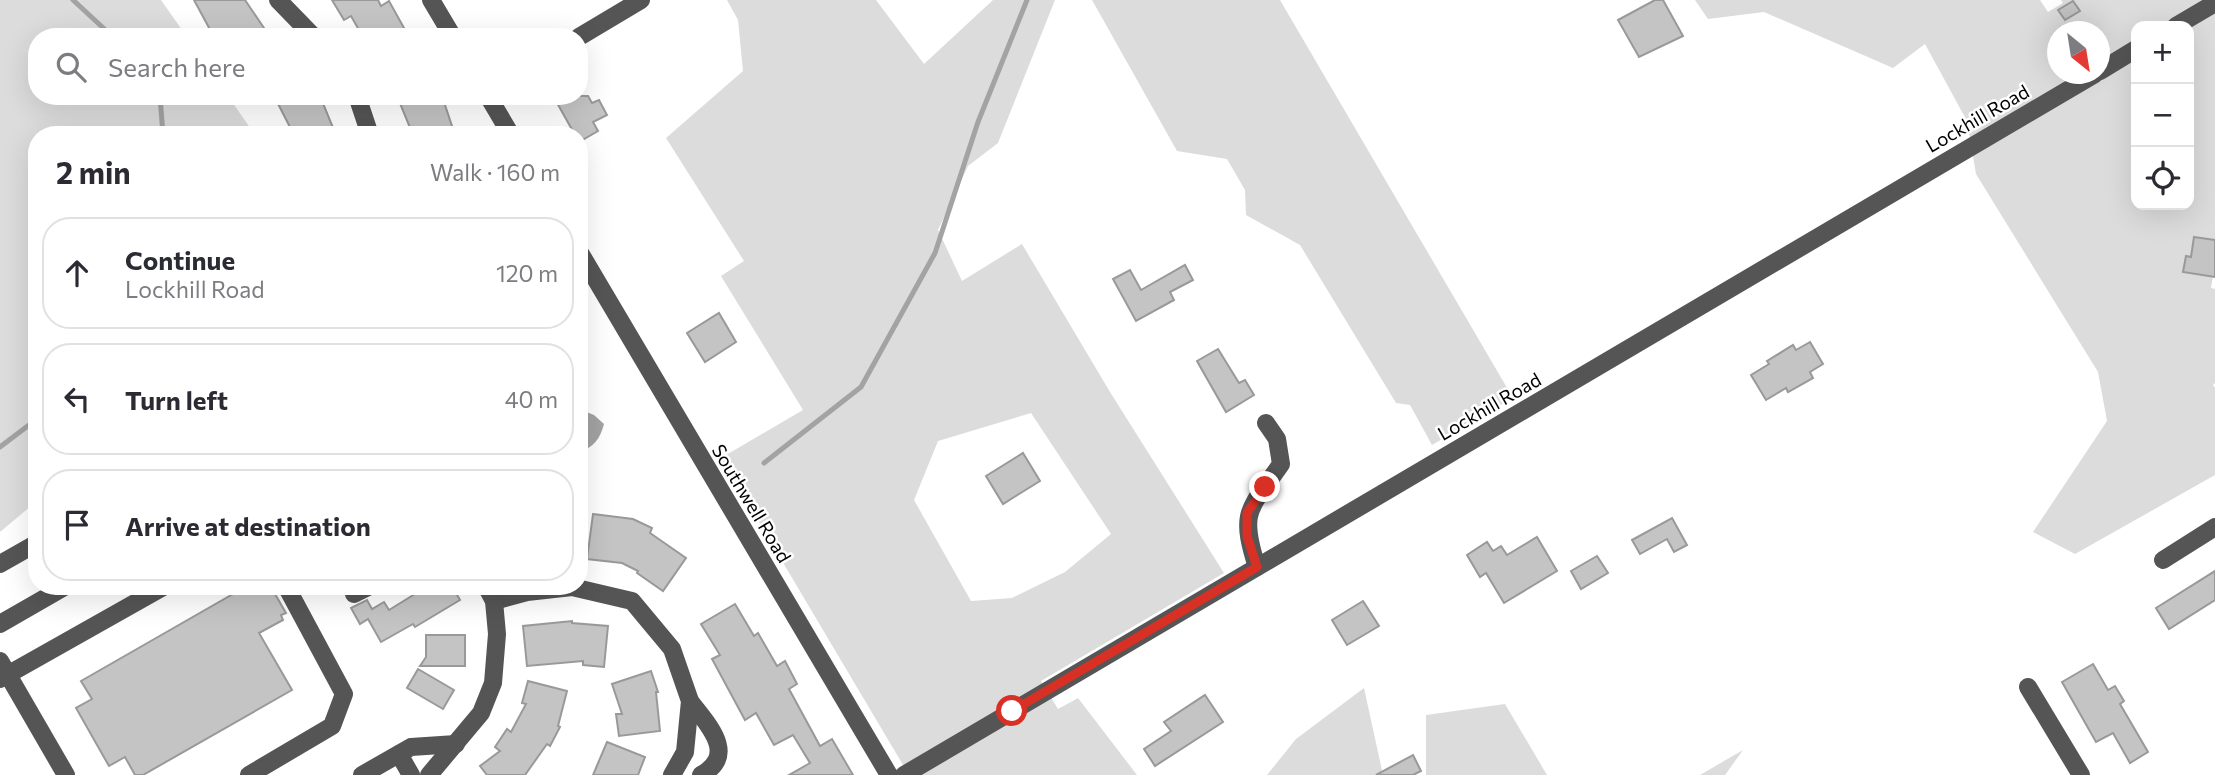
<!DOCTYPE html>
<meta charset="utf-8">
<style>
body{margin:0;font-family:Commissioner,sans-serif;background:#f2f2f3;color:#2b2b33}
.controls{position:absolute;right:21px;top:21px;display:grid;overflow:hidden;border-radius:14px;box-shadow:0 7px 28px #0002}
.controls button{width:63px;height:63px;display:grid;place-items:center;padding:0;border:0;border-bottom:2px solid #e1e1e2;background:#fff;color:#2b2b33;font:35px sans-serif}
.compass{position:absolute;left:2047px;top:21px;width:63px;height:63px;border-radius:50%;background:#fff;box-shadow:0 7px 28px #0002;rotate:150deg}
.stop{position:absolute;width:21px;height:21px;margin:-16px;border:5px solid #d93025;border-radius:50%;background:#fff}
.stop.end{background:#d93025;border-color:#fff;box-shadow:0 2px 7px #0008}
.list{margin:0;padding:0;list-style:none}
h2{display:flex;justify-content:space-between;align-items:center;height:91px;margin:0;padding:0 28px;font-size:30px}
h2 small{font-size:23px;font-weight:400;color:#7c7c81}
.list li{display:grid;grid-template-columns:46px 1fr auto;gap:21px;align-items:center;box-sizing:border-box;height:112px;margin:0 14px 14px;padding:0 14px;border:2px solid #e1e1e2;border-radius:28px}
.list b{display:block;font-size:26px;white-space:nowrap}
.list p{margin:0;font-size:23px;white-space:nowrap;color:#7c7c81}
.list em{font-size:23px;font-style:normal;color:#7c7c81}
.icon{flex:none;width:38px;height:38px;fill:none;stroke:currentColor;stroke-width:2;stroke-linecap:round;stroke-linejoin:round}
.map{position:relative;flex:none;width:2215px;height:775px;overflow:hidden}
.search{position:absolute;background:#fff;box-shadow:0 7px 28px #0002;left:28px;top:28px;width:560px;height:77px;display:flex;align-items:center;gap:18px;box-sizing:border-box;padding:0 24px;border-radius:28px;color:#7c7c81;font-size:26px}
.panel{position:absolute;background:#fff;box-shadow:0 7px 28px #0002;left:28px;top:126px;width:560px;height:469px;border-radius:28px}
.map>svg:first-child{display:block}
</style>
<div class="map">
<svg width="2215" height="775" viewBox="0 0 2215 775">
<rect width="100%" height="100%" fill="#fff"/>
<!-- green -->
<g fill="#dcdcdc" fill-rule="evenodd">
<polygon points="0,0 161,0 187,37 37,37 37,96 228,96 255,135 37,135 37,501 0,532"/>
<path d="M 727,0 L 876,0 L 924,64 L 993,0 L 1055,0 L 998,143 L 968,166 L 938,230 L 962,281 L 1022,244 L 1110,392 L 1224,573 L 1041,681 L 1058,709 L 1078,698 L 1137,775 L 909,775 L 721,458 L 803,410 L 721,276 L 744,261 L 666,138 L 743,71 L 738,20 ZM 1031,413 L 1111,534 L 1065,572 L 1012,598 L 971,601 L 914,500 L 938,441 Z"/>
<polygon points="1092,0 1280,0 1513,398 1432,445 1410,405 1396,403 1300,245 1246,215 1245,190 1227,159 1177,151"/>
<path d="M 1695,0 L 2040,0 L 2048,12 L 2063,3 L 2061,0 L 2215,0 L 2215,240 L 2194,237 L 2191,257 L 2186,257 L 2183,272 L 2213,276 L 2211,288 L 2215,289 L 2215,383 L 2213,385 L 2215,388 L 2215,475 L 2075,554 L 2033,532 L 2107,421 L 2098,372 L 1976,174 L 1967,121 L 1925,44 L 1893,68 L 1764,12 L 1708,19 ZM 2136,26 L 2189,26 L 2189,205 L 2136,205 ZM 2058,32 L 2100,32 L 2100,74 L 2058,74 Z"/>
<polygon points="1364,688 1383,775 1267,775 1296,739"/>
<polygon points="1505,704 1547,775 1426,775 1426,715"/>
<polygon points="1743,750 1725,775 1700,775"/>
</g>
<!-- water -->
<path fill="#a3a3a3" d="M 579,409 L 594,415 L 604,424 C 600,439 594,447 579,452 Z"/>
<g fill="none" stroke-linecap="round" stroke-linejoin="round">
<!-- stream -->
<g stroke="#a3a3a3" stroke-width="5">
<polyline points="73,0 113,37"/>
<polyline points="160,96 163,135"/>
<polyline points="0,447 37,419"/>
<polyline points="764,463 861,387 935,253 978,122 1027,0"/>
</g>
</g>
<!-- building -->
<g fill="#c4c4c4" stroke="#999" stroke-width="2">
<polygon points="194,0 245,0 266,31 256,37 214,37"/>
<polygon points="332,0 378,0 381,6 389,1 409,37 363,37 351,16 344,20"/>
<polygon points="1655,0 1663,0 1683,36 1639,57 1618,20"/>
<polygon points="2073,1 2080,11 2065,20 2058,10"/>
<polygon points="274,96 320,96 336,135 294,135"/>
<polygon points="397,96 442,96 455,135 413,135"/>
<polygon points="564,96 588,96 592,103 599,100 607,115 593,122 598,131 579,142 579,135 575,135 556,101"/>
<polygon points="2194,237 2215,240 2215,277 2183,272 2186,256 2191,257"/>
<polygon points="1185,265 1193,280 1170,292 1174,300 1136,321 1113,279 1130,270 1141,290"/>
<polygon points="719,313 736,342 705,362 687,333"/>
<polygon points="1810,342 1823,364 1810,372 1813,378 1788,392 1786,388 1766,400 1751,375 1769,364 1767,361 1793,345 1796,350"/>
<polygon points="1218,349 1239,383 1245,380 1254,395 1226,412 1197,361"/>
<polygon points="1023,453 1040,481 1003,504 986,476"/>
<polygon points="593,514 633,519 652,528 650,533 686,558 663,591 637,573 638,571 622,563 587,559"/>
<polygon points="1672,518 1687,545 1674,552 1667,539 1640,554 1632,540"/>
<polygon points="1537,537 1557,571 1504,603 1486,573 1480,577 1467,555 1487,542 1493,551 1501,546 1507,555"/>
<polygon points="1597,556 1608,573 1581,589 1571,571"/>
<polygon points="2215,571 2215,600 2169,629 2156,608"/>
<polygon points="247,586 264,586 266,590 271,587 286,613 281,615 283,620 259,633 292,690 143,775 135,775 125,757 109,766 76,708 92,699 81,681"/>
<polygon points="428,586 452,586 460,600 415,627 413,624 381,642 368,619 360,624 351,608 367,600 372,609 384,602 389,610"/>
<polygon points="1363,601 1379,626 1347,645 1332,620"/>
<polygon points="735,604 754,636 758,633 777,666 785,661 797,684 789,689 820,746 832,739 853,775 789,775 810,763 793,735 774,745 756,713 745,720 712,659 720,655 701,624"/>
<polygon points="572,621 572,623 608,626 604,667 583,665 583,661 527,666 523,626"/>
<polygon points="426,635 465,635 465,666 420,666 426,657"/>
<polygon points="2093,664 2108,690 2115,686 2124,701 2120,704 2148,752 2130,763 2113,733 2096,742 2062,682"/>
<polygon points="418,669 454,690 443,709 407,688"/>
<polygon points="651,671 658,692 656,692 660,731 619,736 616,714 622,714 612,684"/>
<polygon points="528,681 567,691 558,726 560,727 550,746 547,744 525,775 487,775 480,766 500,751 495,747 507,729 511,732 526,704 522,703"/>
<polygon points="1205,695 1223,722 1155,766 1144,749 1171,731 1164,722"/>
<polygon points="607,742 645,757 638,775 593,775"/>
<polygon points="1413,755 1421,771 1413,775 1376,775"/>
</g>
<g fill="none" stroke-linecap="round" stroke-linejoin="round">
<!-- minor -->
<g stroke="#555" stroke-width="18">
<polyline points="278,0 314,37"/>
<polyline points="431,0 453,37"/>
<polyline points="2176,26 2215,3"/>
<polyline points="579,37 641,0"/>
<polyline points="2100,71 2136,49"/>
<polyline points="357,96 370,135"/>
<polyline points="488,96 511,135"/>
<polyline points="579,251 889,775"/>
<polyline points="2163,560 2215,527"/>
<polyline points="0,564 37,543"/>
<path d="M 1257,567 C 1239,511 1249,510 1281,464 L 1277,439 L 1266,423"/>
<polyline points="354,594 370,586"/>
<polyline points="494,601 527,592 572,587 632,601 672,649 690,701 685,752 672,775"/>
<polyline points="0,624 66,586"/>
<polyline points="0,661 66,775"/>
<polyline points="0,679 165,586"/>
<polyline points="2028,687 2081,775"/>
<path d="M 690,701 C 706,723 739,754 701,775"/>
<polyline points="399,754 411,775"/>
<polyline points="249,775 332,726 344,694 286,586"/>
<polyline points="362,775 411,747 456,744"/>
<polyline points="429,775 481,713 493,683 497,634 494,601 486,586"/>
<polyline points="904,775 2095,74"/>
</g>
</g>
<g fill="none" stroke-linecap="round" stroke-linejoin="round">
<!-- route -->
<polyline stroke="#d93025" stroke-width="9" points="1012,711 1257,567 1247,536 1247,513 1265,487"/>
</g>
<g text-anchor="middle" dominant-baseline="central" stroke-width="5" stroke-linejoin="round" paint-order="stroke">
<!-- street labels -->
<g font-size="19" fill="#000" stroke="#fff">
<text transform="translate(1977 118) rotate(-30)">Lockhill Road</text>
<text transform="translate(1489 406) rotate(-30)">Lockhill Road</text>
<text transform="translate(752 503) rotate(59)">Southwell Road</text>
</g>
</g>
</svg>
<div class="controls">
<button>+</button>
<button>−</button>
<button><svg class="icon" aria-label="locate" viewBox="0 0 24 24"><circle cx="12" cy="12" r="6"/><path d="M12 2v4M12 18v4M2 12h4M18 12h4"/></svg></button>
</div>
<svg class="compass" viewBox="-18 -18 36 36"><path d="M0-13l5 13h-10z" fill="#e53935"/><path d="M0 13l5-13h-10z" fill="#7c7c81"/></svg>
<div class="stop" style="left:1012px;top:711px"></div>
<div class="stop end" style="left:1265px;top:487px"></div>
<div class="search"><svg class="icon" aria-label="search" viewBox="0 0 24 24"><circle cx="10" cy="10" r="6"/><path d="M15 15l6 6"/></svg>Search here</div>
<section class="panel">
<h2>2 min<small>Walk · 160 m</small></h2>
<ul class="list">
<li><svg class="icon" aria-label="ahead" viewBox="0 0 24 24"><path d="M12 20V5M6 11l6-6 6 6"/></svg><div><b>Continue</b><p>Lockhill Road</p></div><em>120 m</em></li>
<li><svg class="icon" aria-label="left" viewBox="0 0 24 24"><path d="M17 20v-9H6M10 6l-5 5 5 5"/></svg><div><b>Turn left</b></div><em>40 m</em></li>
<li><svg class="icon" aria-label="arrive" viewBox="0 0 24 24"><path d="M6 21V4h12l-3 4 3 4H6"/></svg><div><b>Arrive at destination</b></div></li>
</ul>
</section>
</div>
